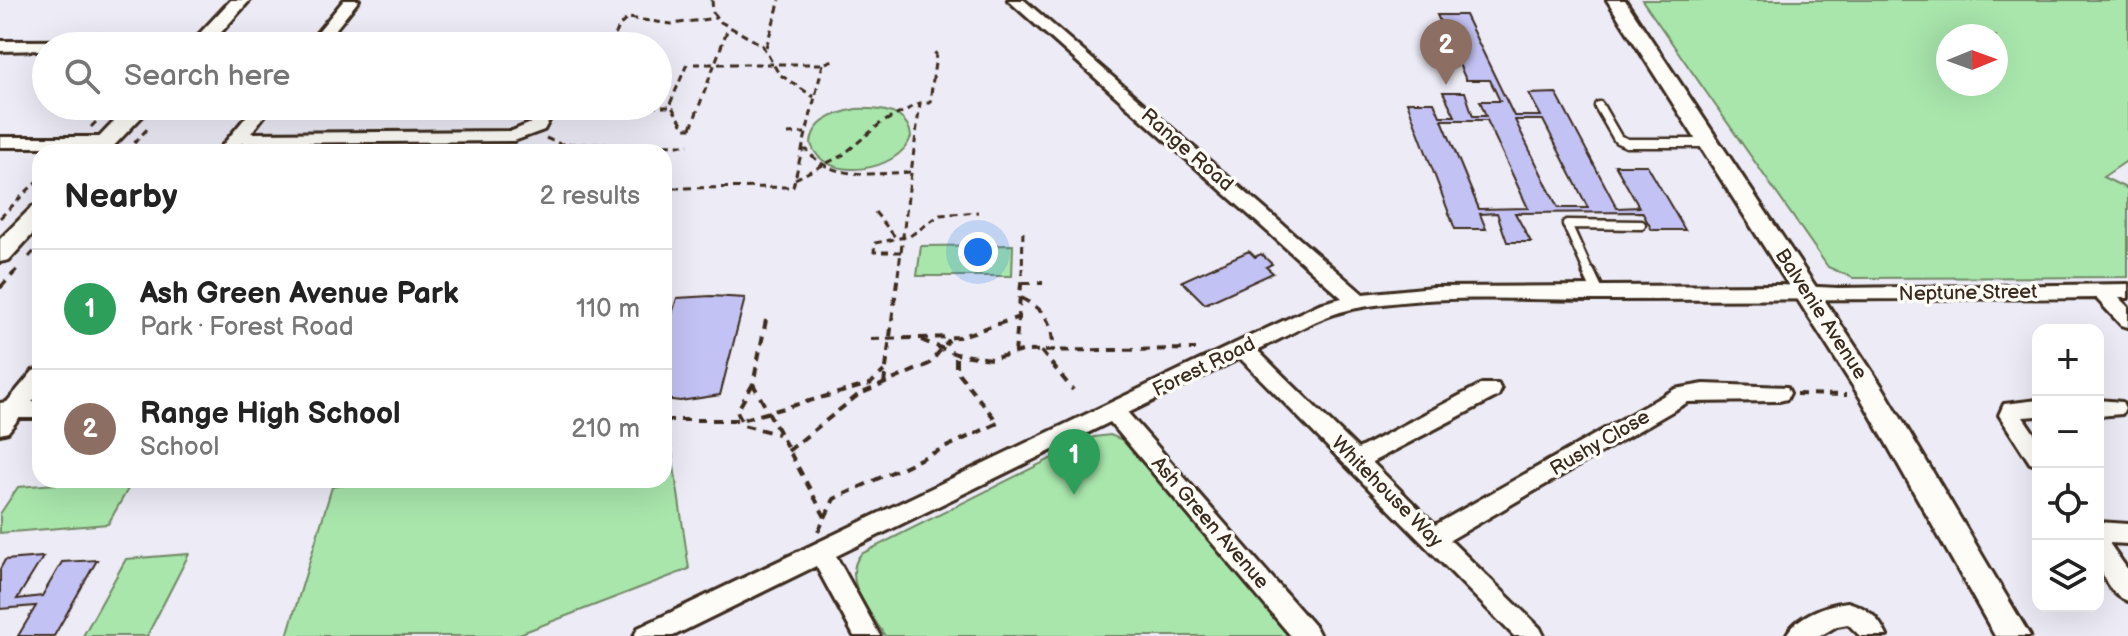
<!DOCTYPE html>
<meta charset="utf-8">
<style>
body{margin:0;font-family:"Balsamiq Sans",sans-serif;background:#f2f2f2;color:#222}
.controls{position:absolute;right:24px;bottom:24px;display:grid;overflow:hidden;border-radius:16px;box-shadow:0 8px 32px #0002}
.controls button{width:72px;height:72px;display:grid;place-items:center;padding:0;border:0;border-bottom:2px solid #e0e0e0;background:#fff;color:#222;font:40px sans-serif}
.compass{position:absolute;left:1936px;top:24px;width:72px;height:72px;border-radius:50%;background:#fff;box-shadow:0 8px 32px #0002;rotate:89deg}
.you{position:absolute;left:978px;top:252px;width:28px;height:28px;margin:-20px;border:6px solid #fff;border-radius:50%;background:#1a73e8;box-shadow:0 0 0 12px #1a73e833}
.badge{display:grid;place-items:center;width:52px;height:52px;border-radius:50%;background:#ea580c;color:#fff;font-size:26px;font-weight:700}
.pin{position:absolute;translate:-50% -66px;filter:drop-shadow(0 2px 4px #0008)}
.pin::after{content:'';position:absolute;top:42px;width:28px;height:24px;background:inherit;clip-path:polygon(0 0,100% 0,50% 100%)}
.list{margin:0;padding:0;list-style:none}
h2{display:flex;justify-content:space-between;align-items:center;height:104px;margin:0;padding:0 32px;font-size:34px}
h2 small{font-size:26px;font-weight:400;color:#767676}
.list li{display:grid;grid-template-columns:52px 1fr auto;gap:24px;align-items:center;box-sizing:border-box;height:120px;padding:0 32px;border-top:2px solid #e0e0e0}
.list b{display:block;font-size:30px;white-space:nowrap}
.list p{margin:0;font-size:26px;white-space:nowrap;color:#767676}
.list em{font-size:26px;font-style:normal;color:#767676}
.icon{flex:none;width:44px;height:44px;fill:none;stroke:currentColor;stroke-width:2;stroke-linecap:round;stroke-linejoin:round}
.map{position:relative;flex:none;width:2128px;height:636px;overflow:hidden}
.search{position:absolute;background:#fff;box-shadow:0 8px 32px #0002;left:32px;top:32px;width:640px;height:88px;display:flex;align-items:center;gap:20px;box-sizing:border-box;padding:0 28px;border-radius:44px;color:#767676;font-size:30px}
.panel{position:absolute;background:#fff;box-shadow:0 8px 32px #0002;left:32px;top:144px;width:640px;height:344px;border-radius:24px}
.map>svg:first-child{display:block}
</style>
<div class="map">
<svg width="2128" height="636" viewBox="0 0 2128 636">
<rect width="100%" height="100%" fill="#ecebf6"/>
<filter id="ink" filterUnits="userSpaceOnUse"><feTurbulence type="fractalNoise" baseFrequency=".0125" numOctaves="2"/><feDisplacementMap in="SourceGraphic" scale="16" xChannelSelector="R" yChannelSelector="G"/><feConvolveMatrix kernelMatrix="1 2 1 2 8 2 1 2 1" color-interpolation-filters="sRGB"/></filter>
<g filter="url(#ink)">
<!-- green -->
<g fill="#a8e6ac" stroke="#728865" stroke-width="2" fill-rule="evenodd">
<path d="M 1642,0 L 2128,0 L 2128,160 L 2103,177 L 2128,189 L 2128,277 L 1853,278 L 1828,267 ZM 1996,36 L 1996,84 L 1948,84 L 1948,36 Z"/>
<path d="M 856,109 C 878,108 909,110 911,137 C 899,172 824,184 811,144 C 812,121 836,113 856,109 Z"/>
<polygon points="1013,245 1012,276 917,276 921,246"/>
<path d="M 1110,435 L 1123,440 L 1291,636 L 885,636 C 871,613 840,579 861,554 L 1094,437 Z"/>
<polygon points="670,438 689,569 514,636 287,636 332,487 379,480 664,480 664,439"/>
<polygon points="108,480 133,480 108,524 0,533 0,514 18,487"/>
<polygon points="189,554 147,636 83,636 126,559"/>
</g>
<!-- building -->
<g fill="#c3c2f4" stroke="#3b2a1e" stroke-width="2" fill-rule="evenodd">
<path d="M 1437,15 L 1465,15 L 1514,116 L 1541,116 L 1529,94 L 1556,93 L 1617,208 L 1639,207 L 1615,165 L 1647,165 L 1685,230 L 1652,230 L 1642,212 L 1515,213 L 1531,242 L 1507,242 L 1497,213 L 1480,214 L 1486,229 L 1455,229 L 1407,102 L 1434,102 L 1440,116 L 1455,116 L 1443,92 L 1465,92 L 1473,116 L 1486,116 L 1480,101 L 1500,101 L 1490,80 L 1466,80 ZM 1442,120 L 1487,120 L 1528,208 L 1479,209 ZM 1515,120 L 1543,120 L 1588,208 L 1558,208 Z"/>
<polygon points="1249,251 1255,257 1261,254 1272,264 1266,267 1273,273 1205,304 1182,281"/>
<polygon points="711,296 745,298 720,395 680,401 664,399 664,339 677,298"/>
<polygon points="43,557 17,599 42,596 62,562 97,560 54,636 18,636 36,606 0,609 0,569 5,560"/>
</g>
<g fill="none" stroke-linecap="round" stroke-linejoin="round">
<!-- service-far1 casing -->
<g stroke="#3b2a1e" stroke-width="13">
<g id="service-far1">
<polyline points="1599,106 1618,139 1627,143 1709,143"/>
<polyline points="1590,275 1567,224 1641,225"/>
</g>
</g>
<!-- service casing -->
<g stroke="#3b2a1e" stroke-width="17">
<polyline id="service" points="1589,273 1599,294"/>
</g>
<!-- minor casing -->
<g stroke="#3b2a1e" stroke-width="6">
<g id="minor">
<polygon points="344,0 359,0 327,40 558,38 581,46 46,46 46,50 0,51 0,41 311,40"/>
<path d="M 1008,0 L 1024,0 L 1363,294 L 1433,287 L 1779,285 L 1838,288 L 2128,284 L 2128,298 L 2119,298 L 2128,307 L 2128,327 L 2121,325 L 2096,298 C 1933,300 1769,299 1606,300 C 1522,300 1434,293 1352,309 C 1319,316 1288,336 1257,350 L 1358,449 L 1482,384 L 1498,384 L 1501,390 L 1498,396 L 1372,462 L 1435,525 L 1675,389 L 1704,384 L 1787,387 L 1790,393 L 1787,399 L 1779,401 L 1688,402 L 1450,540 L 1540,628 L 1544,636 L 1514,636 L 1240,358 L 1128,413 L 1316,628 L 1320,636 L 1291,636 L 1110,422 L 836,556 L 880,636 L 854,636 L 816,566 L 673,636 L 634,636 L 638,628 L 1219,351 L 1319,304 L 1342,298 Z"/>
<polygon points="255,106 272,106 251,133 512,131 531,123 541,106 557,106 544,130 514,141 242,143 235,152 217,152"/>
<polygon points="0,137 106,137 114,142 106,147 0,147"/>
<polygon points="40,369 40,392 32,402 40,402 40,418 19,418 8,432 0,434 0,403 7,402 33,371"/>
<polygon points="2038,400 2038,416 2023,417 2038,439 2038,466 2030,463 1999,415 2004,404"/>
<polygon points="2098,400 2122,402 2125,408 2122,414 2098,416"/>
<path d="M 2098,522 L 2128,524 L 2128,544 L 2109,543 L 2128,570 L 2128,601 C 2096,589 2098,550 2098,522 Z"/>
<path d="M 1848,602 C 1868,608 1878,617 1887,636 L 1860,636 L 1848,624 L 1837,626 L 1820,636 L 1786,636 C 1795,616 1827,604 1848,602 Z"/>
</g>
</g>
<!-- tertiary casing -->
<g stroke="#3b2a1e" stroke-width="6">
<g id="tertiary">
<polygon points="231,0 250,0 209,46 188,46"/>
<polygon points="1607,0 1625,0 1883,388 2030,636 1995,636 1863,402"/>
<polygon points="129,106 152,106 108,152 85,152"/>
<polygon points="40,204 40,226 9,260 0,262 0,239 32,207"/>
</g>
</g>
<!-- path-far1 -->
<g stroke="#3b2a1e" stroke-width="3" stroke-dasharray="7 5" stroke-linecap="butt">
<polyline points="712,0 713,13 719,21 762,45 779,74 814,97"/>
<polyline points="589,44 621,43"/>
<polyline points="610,46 620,25 628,18 672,24 716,18"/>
<polyline points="766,47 780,0"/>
<polyline points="687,64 670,104 685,128 691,128 693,134"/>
<polyline points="694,64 823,64 836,59"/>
<polyline points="590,106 670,107"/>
<polyline points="160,115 169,106"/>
<polyline points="91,127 112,106"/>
<polyline points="691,128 728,28"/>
<polyline points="788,134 805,133"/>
<polyline points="546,138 560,144 689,145"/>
<path d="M 802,150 L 807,150 C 831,182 877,173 912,172"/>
<polyline points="126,152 149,127"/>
<polyline points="795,179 843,155 881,123 920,103"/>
<polyline points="673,188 793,187 823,64"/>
<polyline points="875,212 896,238"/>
<polyline points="0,218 40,178"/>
<polyline points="901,252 874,252 875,243 910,236 940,215 978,212"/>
<polyline points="29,257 40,245"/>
<polyline points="12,275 20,266"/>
<polyline points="898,275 920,103 930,103 936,54 931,49"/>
<polyline points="1022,275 1023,230"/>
</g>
<!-- path -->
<g stroke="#3b2a1e" stroke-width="4" stroke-dasharray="9 7" stroke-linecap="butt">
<polyline points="1022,283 1043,283"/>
<polyline points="0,288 14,273"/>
<path d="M 1021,298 C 1045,309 1054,325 1053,351"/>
<polyline points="766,320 753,384 825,517"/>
<polyline points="871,339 959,337 1019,317"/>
<polyline points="921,340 956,354 991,359 1022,351 1196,349"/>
<polyline points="1041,351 1073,390"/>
<polyline points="1015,354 1022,273"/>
<polyline points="753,384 737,411 743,425 778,434"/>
<polyline points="884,384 898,273"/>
<polyline points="1796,394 1847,395"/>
<polyline points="664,420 741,420 870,384 884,371"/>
<polyline points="788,451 858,395 929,364 949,340"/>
<polyline points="818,532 834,499 998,423 956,370 956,354"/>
</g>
<!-- service-far1 -->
<use href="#service-far1" stroke="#fdfcf7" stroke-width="8"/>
<!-- service -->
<use href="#service" stroke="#fdfcf7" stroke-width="11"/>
<!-- minor -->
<use href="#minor" fill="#fdfcf7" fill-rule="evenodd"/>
<!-- tertiary -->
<use href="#tertiary" fill="#fdfcf7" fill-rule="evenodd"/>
</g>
</g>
<g text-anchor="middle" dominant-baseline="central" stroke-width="7" stroke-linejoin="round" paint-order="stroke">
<!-- street labels -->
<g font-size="20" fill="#3b2a1e" stroke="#fdfcf7">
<text transform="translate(1187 150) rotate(41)">Range Road</text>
<text transform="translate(1968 293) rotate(-1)">Neptune Street</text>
<text transform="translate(1821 314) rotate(57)">Balvenie Avenue</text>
<text transform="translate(1204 367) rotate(-26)">Forest Road</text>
<text transform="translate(1600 443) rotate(-30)">Rushy Close</text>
<text transform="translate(1387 492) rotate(45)">Whitehouse Way</text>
<text transform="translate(1210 523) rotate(49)">Ash Green Avenue</text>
</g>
</g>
</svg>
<div class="controls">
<button>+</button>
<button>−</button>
<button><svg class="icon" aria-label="locate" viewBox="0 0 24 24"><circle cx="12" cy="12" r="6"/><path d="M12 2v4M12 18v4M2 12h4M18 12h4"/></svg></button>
<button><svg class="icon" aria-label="layers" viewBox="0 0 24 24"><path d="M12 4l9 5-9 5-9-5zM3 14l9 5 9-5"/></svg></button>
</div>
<svg class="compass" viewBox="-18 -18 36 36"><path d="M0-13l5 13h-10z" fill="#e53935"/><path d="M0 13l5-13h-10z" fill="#767676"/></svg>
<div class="you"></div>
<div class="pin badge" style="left:1074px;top:495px;background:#2e9e5b">1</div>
<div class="pin badge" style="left:1446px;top:85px;background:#8d6e63">2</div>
<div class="search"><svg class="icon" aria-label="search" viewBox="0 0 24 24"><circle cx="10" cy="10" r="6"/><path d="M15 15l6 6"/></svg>Search here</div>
<section class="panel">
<h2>Nearby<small>2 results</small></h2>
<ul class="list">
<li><span class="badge" style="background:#2e9e5b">1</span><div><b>Ash Green Avenue Park</b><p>Park · Forest Road</p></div><em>110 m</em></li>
<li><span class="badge" style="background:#8d6e63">2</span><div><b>Range High School</b><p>School</p></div><em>210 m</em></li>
</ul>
</section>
</div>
